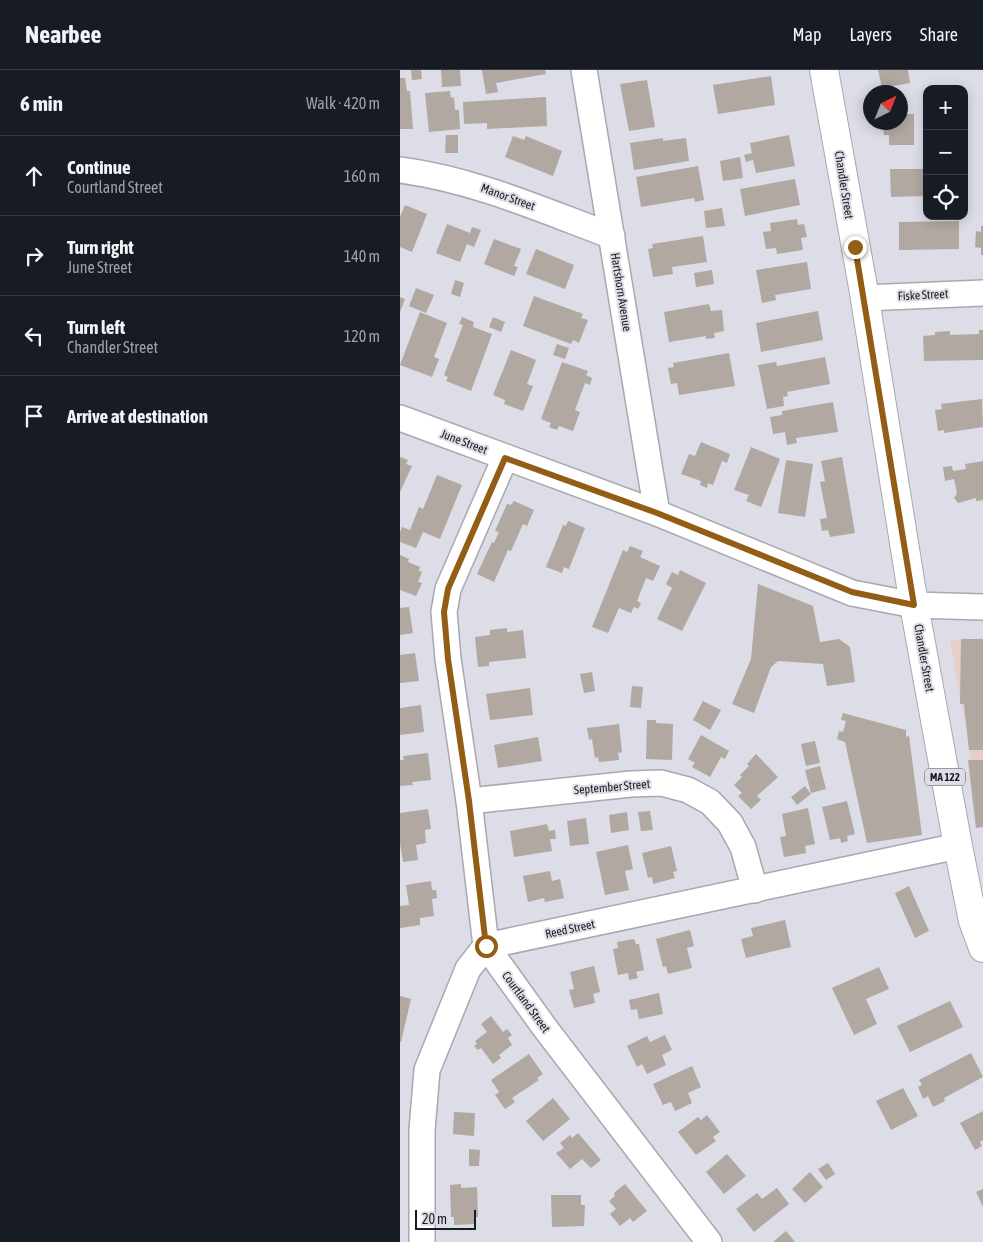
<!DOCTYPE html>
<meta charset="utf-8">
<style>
body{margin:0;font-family:"Asap Condensed",sans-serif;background:#20242c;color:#f1f3f6}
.controls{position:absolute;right:15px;top:15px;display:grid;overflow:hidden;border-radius:10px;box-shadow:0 2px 12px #0003}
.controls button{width:45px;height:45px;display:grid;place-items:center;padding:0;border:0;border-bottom:1px solid #363941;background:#171b24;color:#f1f3f6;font:25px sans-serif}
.compass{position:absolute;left:463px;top:15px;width:45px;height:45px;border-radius:50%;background:#171b24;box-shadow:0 2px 12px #0003;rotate:43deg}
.scale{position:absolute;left:15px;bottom:12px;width:61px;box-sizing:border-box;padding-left:5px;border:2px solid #1b1c1f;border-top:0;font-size:14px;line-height:18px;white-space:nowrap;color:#1b1c1f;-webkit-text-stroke:4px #dcdde7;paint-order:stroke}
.stop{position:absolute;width:15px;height:15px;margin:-11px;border:4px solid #945d15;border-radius:50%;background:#fff}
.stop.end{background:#945d15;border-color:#fff;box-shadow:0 1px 5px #0008}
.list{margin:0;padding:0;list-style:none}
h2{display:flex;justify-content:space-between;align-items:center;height:65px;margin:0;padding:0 20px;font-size:21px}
h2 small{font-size:16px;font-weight:400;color:#9ea1a6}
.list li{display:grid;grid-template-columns:32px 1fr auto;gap:15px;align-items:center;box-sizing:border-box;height:80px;padding:0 20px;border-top:1px solid #363941}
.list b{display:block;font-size:19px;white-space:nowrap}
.list p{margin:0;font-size:16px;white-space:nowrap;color:#9ea1a6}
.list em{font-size:16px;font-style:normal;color:#9ea1a6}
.icon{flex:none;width:28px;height:28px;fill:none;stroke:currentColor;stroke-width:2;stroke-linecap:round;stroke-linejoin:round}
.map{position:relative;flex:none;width:583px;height:1172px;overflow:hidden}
header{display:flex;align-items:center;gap:30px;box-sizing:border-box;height:70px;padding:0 25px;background:#171b24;border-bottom:1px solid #363941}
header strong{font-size:24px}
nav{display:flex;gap:28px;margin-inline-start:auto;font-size:18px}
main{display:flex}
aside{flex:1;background:#171b24}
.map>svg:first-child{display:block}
</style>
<header>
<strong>Nearbee</strong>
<nav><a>Map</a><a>Layers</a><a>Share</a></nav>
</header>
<main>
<aside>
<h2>6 min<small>Walk · 420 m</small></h2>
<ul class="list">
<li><svg class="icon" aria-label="ahead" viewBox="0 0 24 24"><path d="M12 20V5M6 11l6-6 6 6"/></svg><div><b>Continue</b><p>Courtland Street</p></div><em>160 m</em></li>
<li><svg class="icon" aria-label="right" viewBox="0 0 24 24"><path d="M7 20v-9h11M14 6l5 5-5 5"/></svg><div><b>Turn right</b><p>June Street</p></div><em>140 m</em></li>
<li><svg class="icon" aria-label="left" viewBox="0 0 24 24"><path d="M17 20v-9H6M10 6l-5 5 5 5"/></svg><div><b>Turn left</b><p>Chandler Street</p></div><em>120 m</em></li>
<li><svg class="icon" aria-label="arrive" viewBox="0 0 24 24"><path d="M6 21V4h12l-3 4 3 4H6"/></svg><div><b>Arrive at destination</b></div></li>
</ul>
</aside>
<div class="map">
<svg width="583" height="1172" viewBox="0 0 583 1172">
<rect width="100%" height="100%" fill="#dcdde7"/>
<!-- commercial -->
<polygon fill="#e8cec9" points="583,569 583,754 550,570"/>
<!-- building -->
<g fill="#b0a8a1">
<polygon points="11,0 21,0 22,9 12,10"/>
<polygon points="41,0 60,0 61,16 42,17"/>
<polygon points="82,0 145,0 146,4 96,13 98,22 86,24"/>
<polygon points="478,0 508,0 510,13 482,18"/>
<polygon points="371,6 375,35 318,44 313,15"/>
<polygon points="0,8 5,8 7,21 10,21 13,59 0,59"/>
<polygon points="247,10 255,57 229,61 220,14"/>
<polygon points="50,21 51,28 54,27 55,40 59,40 60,59 29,62 25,23"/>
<polygon points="146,27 147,56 87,59 87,53 64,54 63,32"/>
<polygon points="500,44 514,44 514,75 489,75 489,65 484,65 483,55 488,55 488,52 500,52"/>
<polygon points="46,65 58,65 58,83 45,83"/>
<polygon points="389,65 395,96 356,103 353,90 346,92 344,85 352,83 350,73"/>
<polygon points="113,66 124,70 126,66 162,81 153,106 105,87"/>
<polygon points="263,68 263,71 286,68 289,91 234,100 230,73"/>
<polygon points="340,87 343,108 323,111 320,91"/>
<polygon points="298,96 304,130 295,132 294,128 241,137 236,107"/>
<polygon points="490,99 527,99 527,126 491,127"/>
<polygon points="395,109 400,135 345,146 340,119"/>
<polygon points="5,135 27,144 12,182 0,177 0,147"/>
<polygon points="322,138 325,156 306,158 304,141"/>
<polygon points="397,149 398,155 404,154 407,167 401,168 403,180 377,184 376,178 366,179 363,162 371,161 370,153"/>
<polygon points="559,151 559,179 499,180 499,152"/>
<polygon points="47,154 70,163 72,157 81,160 74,177 67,174 60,192 36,183"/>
<polygon points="581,156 583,156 583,185 581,185 581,178 575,177 576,161 581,162"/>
<polygon points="303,166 307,192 272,197 273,204 253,207 248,179 253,178 252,174"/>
<polygon points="94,169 121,179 114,196 118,197 114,206 84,194"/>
<polygon points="136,179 174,195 165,219 126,204"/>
<polygon points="407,192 411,219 375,225 376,230 362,233 356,200"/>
<polygon points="312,200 314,214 296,217 294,203"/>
<polygon points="55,210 64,213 60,227 51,224"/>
<polygon points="16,218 34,225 26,243 9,236"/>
<polygon points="134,226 183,244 181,248 188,250 179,273 173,270 171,274 123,256"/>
<polygon points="0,227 5,229 0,242"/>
<polygon points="309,234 311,241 322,240 324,261 314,263 315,268 306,269 306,266 269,272 264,242"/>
<polygon points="418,241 423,270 361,282 356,253"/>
<polygon points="20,242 47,253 34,287 39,289 32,307 0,295"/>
<polygon points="62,247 74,252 73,257 92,264 71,321 46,311 48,307 44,305 63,255 59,254"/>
<polygon points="93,247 105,252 101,262 89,257"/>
<polygon points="579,260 583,260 583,290 524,291 523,266 535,265 535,262 550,261 550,265 579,264"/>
<polygon points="157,274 169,278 165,289 153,285"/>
<polygon points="111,280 136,290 127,314 133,316 123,341 104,334 105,330 93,325"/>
<polygon points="329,283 335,316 279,325 277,313 271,314 268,298 274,297 273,293"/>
<polygon points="425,287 430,314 387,322 388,326 383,327 384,336 367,339 358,295 376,292 377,296"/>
<polygon points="162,292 188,301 186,305 192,308 190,315 185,313 175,340 180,342 173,361 159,356 157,360 149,357 151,353 141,349"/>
<polygon points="582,329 583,357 544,363 544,360 538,361 535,340 542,339 541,334"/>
<polygon points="433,332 438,362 396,368 397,373 387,375 385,362 373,364 370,347 382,345 382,341"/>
<polygon points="301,372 330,384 327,393 322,391 313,415 308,413 307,418 300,415 301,411 281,404 289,384 295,386"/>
<polygon points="351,377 380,389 361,437 346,431 349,425 334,420"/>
<polygon points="0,387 8,390 6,394 12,396 0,422"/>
<polygon points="442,387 455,463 430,467 428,460 422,461 420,449 427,448 420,412 425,411 421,391"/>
<polygon points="386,390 413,394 405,447 378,443"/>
<polygon points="583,391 583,430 576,431 576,428 558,433 554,428 557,423 554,409 545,411 543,397 552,396 553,401 566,399 565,394"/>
<polygon points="37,405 62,415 40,469 23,462 16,478 0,472 0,462 2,457 10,460 19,437 23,439"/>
<polygon points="114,431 134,440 127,456 123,454 111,481 108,480 94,512 77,504 92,472 94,473 99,462 95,461 107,434 111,435"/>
<polygon points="168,451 185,458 169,499 164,497 162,503 146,497 163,455 166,456"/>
<polygon points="230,476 243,481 240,487 260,496 253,511 246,508 237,531 241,533 238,539 234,537 231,543 219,538 208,563 192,557 223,480 227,482"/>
<polygon points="0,485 9,489 8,492 20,497 19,501 22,502 18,512 22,513 16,526 0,520"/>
<polygon points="280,500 306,513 282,561 257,549 272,518 266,514 272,502 278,505"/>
<polygon points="358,514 413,536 420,572 439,569 450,577 455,612 427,616 423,594 378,591 371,597 354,643 332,634 351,589"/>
<polygon points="9,537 13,563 0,565 0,538"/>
<polygon points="107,558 107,562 123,560 126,588 89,592 89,596 78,597 75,567 90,565 90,560"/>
<polygon points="561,569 583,569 583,680 569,680 564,634 560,634"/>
<polygon points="15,583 19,611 0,613 0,585"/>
<polygon points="192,602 195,621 184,623 180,604"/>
<polygon points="232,616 243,617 241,638 230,637"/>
<polygon points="130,618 133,645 90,650 86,624"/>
<polygon points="303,631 321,640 310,660 293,650"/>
<polygon points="21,635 24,662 0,665 0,638"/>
<polygon points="443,643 506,660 506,667 509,666 522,765 467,773 445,672 437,669 439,661 443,662 446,651 441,650"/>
<polygon points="247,650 256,650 256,653 273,654 272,690 246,689"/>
<polygon points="219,654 222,682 218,683 219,690 199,692 198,687 195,688 192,669 189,670 187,658"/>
<polygon points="301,665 329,681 325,689 321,687 310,707 292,697 295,693 288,689"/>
<polygon points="138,667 142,691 98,698 94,675"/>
<polygon points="415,671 420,693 406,696 401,674"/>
<polygon points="28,683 31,710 12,712 13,715 0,716 0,690 4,690 3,686"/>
<polygon points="356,684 378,707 357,726 361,730 351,739 338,726 342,723 334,715 342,707 340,705 349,696 347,694"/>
<polygon points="568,690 583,690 583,757 576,758"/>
<polygon points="420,696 426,719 411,723 405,700"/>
<polygon points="405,716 411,724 397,735 391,727"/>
<polygon points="447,731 455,764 447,766 448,771 441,773 440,768 430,770 422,737"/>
<polygon points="408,738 415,774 405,776 406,783 384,787 380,767 386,766 382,744"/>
<polygon points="28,739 31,759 25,760 26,773 16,775 18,790 3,792 0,773 0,743"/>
<polygon points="250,741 253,760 241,761 238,742"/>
<polygon points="227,742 229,760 211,763 209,745"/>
<polygon points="186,748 189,774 170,776 167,751"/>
<polygon points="147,754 149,761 155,760 156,769 150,769 152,781 114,787 110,761"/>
<polygon points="228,775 233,799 225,801 229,820 205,825 196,782"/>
<polygon points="271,776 277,801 273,802 275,808 253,814 252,807 248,808 242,783"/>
<polygon points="150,801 152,811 160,809 164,828 145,832 144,828 128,832 123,806"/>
<polygon points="31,811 32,820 36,820 37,828 32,829 34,846 20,848 20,855 0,858 0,836 9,835 6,815"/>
<polygon points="509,816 529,861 515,868 495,823"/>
<polygon points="385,850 391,877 346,888 341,869 353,866 351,858"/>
<polygon points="290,860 294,876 287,878 292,898 268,904 266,896 263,897 256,869"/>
<polygon points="234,869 236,874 239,874 244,900 236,902 238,908 229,910 228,903 218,905 213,879 218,878 217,872"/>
<polygon points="194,896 200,922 193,924 195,933 174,938 169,920 174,919 170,902"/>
<polygon points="479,897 489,919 466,929 477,954 454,965 432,918"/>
<polygon points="259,923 263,944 239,949 237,939 231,940 229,930"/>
<polygon points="0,926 11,929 1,972 0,972"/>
<polygon points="550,931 563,957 510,982 497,956"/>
<polygon points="91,946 103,962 107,959 112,965 108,968 112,975 99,985 101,988 93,994 81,978 78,980 74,976 77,974 75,971 87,962 81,954"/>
<polygon points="265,965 272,980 262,985 266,995 247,1004 242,994 237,997 227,976 247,966 250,972"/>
<polygon points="571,983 583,1007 544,1028 545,1031 533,1037 528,1026 523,1029 518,1017 522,1015 519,1010"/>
<polygon points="129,984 143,1004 137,1008 139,1010 112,1028 115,1032 105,1039 95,1025 99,1022 91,1010"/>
<polygon points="292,996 301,1017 288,1023 292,1033 275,1041 271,1032 263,1035 253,1014"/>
<polygon points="503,1018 518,1046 491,1060 476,1031"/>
<polygon points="153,1028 170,1049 143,1071 126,1051"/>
<polygon points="583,1041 583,1070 580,1072 582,1076 575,1080 560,1053"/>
<polygon points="54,1042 75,1043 74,1066 53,1064"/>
<polygon points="307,1045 320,1062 313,1067 316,1071 296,1085 278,1062 298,1047 301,1050"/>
<polygon points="178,1063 201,1090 191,1098 182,1089 170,1099 156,1083 164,1078 160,1073 170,1065 172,1068"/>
<polygon points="69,1079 80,1080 79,1096 69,1096"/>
<polygon points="327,1084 346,1106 324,1124 306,1102"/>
<polygon points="428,1093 435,1104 426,1110 418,1099"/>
<polygon points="410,1102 423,1117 405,1133 392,1119"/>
<polygon points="61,1114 61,1118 77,1117 78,1147 75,1147 75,1154 54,1155 54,1147 51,1147 50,1115"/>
<polygon points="225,1114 247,1141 233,1152 230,1148 220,1156 210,1144 216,1139 209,1131 215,1126 214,1123"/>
<polygon points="377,1118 389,1134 354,1162 336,1139 357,1123 362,1129"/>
<polygon points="583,1119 583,1137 576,1122"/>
<polygon points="151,1125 181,1125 181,1135 185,1135 184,1156 152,1157"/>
<polygon points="386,1161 395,1172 373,1172"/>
</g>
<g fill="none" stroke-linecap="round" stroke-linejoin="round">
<!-- minor casing -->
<g stroke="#a7a8b2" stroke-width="28">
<g id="minor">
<polyline points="184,0 257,443"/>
<path d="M 0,100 C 75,110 142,140 212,166"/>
<polyline points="464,228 583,223"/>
<polyline points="0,348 257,443 452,523 514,535 583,537"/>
<polyline points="105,388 48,519 44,542 48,589 69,731 86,876 145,958 309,1172"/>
<polyline points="69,731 231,714 261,713 288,720 310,732 330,753 343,777 355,820"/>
<polyline points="22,1172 22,1060 27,1000 68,899 86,876 558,776"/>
</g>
</g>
<!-- major casing -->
<g stroke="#a7a8b2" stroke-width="30">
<polyline id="major" points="424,0 463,217 514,535 558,776 573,851 583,878"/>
</g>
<!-- minor -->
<use href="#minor" stroke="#fff" stroke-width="25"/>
<!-- major -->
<use href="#major" stroke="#fff" stroke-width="28"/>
</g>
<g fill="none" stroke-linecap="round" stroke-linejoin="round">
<!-- route -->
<polyline stroke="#945d15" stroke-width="6" points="86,876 69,731 48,589 44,542 48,519 105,388 257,443 452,522 514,535 455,177"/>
</g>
<g text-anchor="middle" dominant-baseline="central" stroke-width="4" stroke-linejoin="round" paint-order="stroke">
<!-- shield labels -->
<rect fill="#dcdde7" stroke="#55565b" stroke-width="1" x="525" y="698.5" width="40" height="17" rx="4"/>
<g font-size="11" font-weight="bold" fill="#1b1c1f">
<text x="545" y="707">MA 122</text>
</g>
<!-- street labels -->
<g font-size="12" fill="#1b1c1f" stroke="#dcdde7">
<text transform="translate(444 115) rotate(81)">Chandler Street</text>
<text transform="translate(108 127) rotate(20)">Manor Street</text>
<text transform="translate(221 222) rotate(81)">Hartshorn Avenue</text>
<text transform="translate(523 225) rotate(-3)">Fiske Street</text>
<text transform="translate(64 372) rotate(21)">June Street</text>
<text transform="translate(524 588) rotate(80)">Chandler Street</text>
<text transform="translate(212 717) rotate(-5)">September Street</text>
<text transform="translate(170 859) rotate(-12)">Reed Street</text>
<text transform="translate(126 932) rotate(54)">Courtland Street</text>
</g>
</g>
</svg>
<div class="controls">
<button>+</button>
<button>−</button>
<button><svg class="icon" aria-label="locate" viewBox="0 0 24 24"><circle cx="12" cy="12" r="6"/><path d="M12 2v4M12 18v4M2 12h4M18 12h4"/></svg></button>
</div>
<svg class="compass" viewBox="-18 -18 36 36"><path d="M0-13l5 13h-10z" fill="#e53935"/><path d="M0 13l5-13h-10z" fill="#9ea1a6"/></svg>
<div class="scale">20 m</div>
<div class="stop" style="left:86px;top:876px"></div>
<div class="stop end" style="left:455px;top:177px"></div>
</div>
</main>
